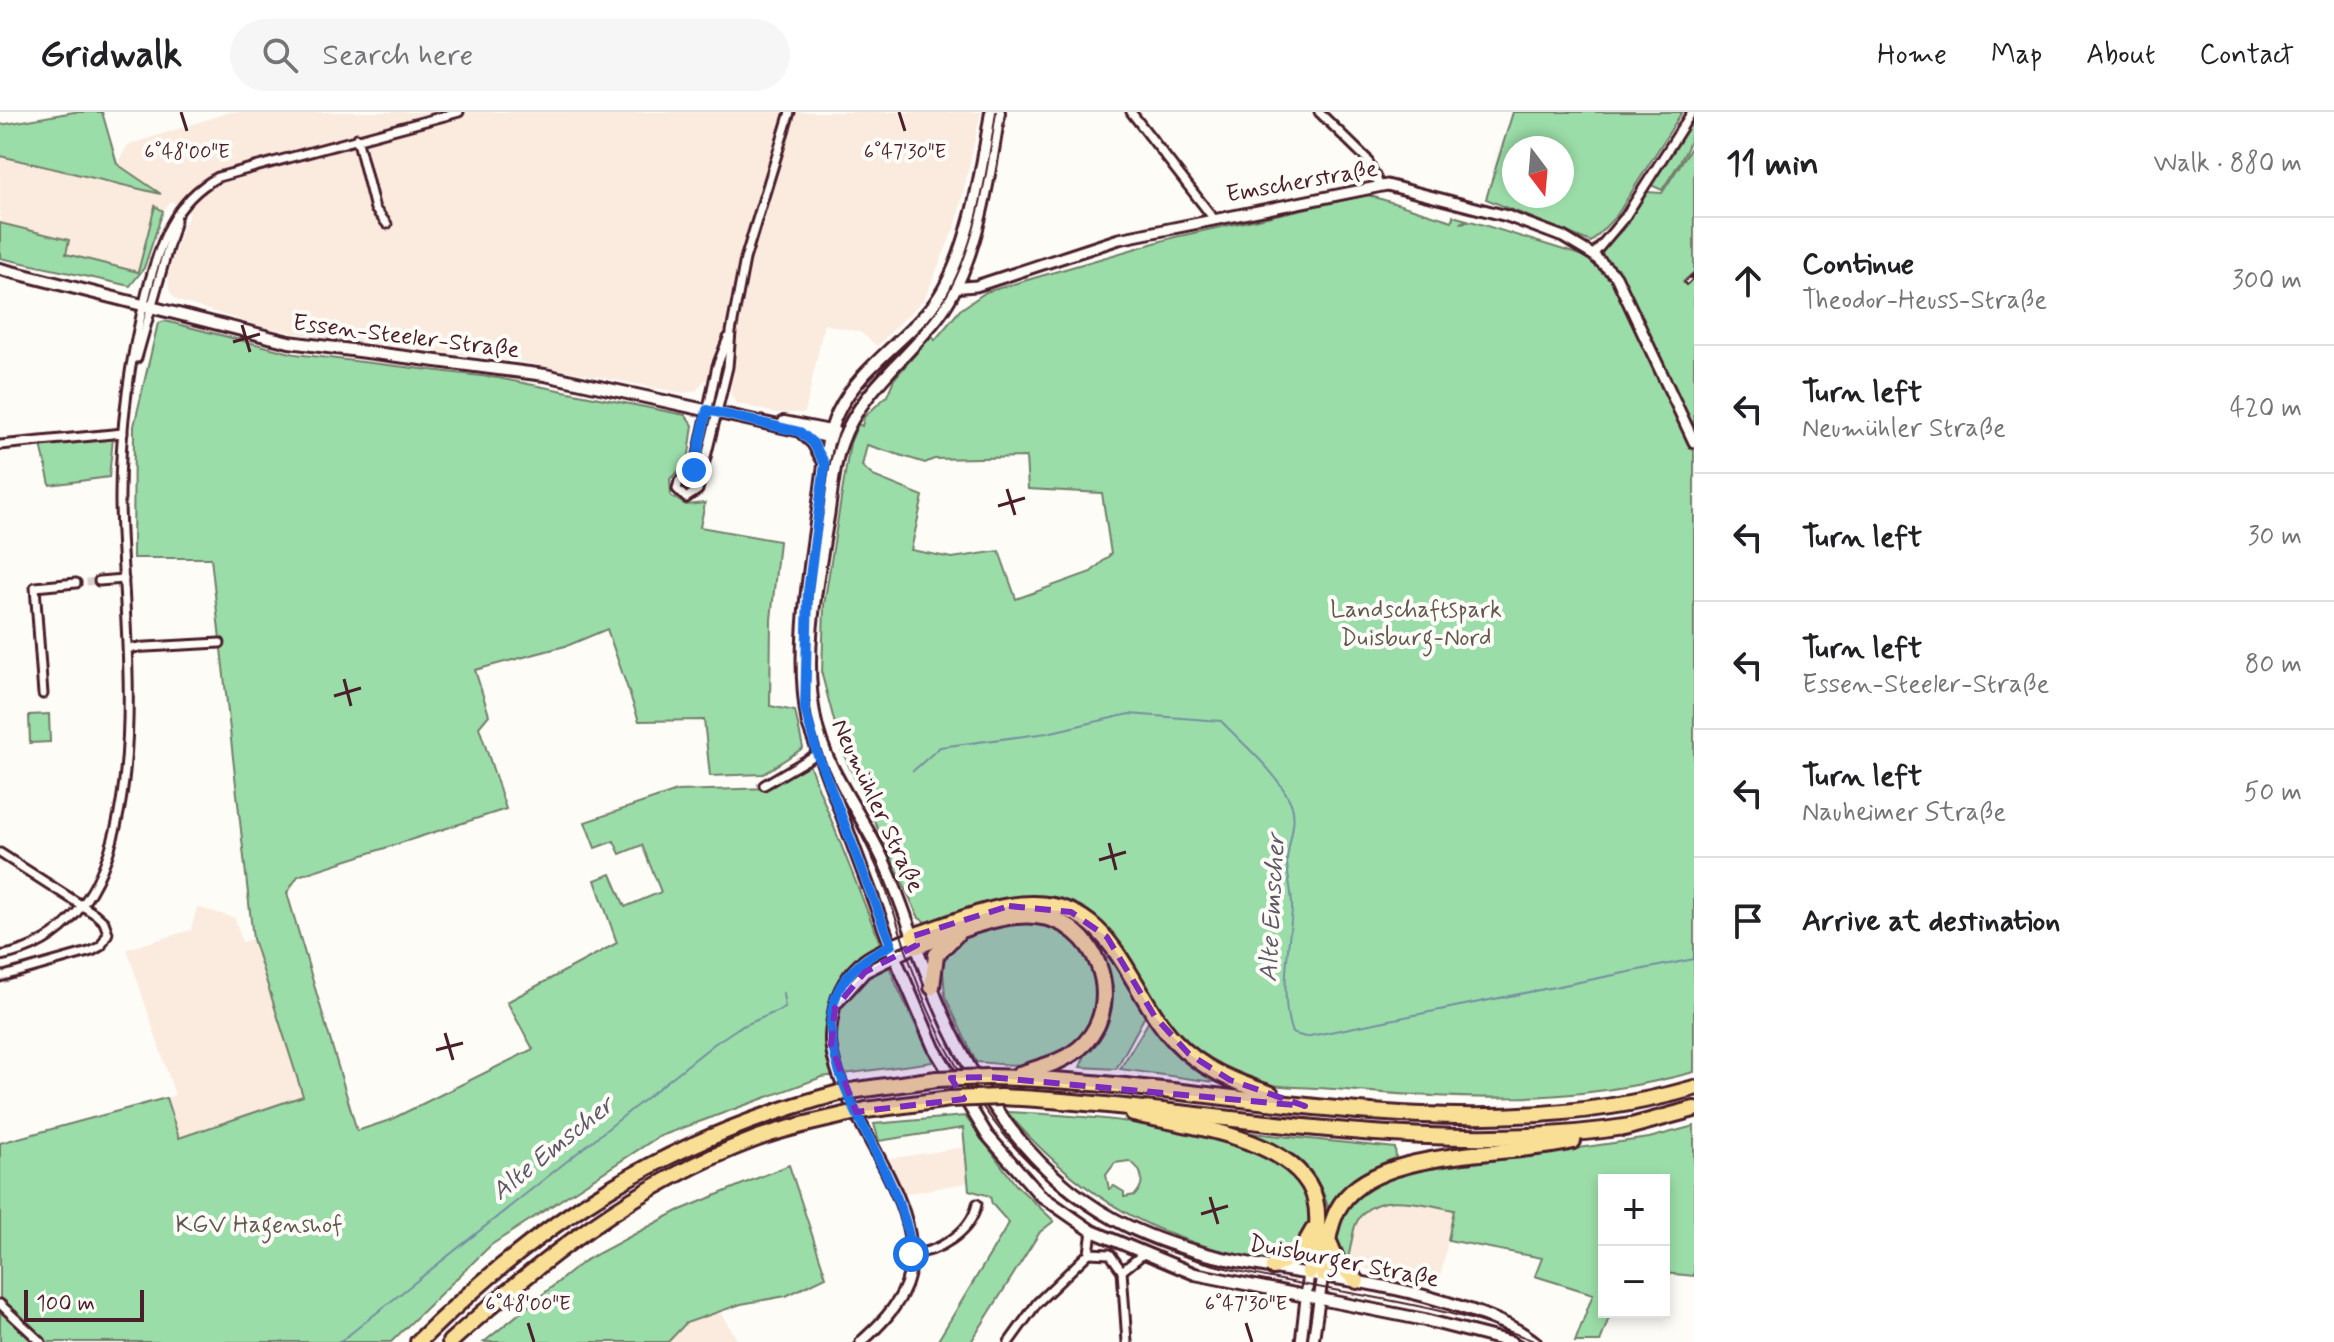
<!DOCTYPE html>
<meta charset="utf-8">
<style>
body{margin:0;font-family:Mynerve,sans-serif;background:#f6f6f6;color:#202124}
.controls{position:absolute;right:24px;bottom:24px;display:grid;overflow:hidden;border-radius:0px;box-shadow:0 4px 12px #0003}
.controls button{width:72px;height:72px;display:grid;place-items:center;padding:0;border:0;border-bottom:2px solid #e0e0e0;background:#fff;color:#202124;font:40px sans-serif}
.compass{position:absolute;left:1502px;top:24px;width:72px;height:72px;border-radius:50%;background:#fff;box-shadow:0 4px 12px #0003;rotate:164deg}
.scale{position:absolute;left:24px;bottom:20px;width:120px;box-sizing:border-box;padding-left:8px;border:4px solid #4a1f2b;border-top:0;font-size:22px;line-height:28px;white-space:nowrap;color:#4a1f2b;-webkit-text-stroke:6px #fdfcf7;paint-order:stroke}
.stop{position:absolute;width:24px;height:24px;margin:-18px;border:6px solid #1a73e8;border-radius:50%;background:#fff}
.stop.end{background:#1a73e8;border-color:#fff;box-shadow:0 2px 8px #0008}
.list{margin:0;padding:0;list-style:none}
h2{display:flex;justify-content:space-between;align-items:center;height:104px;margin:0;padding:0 32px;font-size:34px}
h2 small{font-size:26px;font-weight:400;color:#757577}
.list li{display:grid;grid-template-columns:52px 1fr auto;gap:24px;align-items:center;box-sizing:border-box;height:128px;padding:0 32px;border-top:2px solid #e0e0e0}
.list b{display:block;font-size:30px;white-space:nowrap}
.list p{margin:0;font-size:26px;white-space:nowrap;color:#757577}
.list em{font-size:26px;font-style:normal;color:#757577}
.icon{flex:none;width:44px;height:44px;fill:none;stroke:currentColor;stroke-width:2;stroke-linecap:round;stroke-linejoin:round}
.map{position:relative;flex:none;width:1694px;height:1230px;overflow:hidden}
header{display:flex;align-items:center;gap:48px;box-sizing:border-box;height:112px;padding:0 40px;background:#fff;border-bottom:2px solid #e0e0e0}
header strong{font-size:38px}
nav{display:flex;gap:44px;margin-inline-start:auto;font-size:28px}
.search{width:560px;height:72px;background:#f6f6f6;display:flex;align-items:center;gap:20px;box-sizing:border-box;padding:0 28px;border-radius:44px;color:#757577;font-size:30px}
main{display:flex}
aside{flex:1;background:#fff}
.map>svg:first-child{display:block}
</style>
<header>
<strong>Gridwalk</strong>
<div class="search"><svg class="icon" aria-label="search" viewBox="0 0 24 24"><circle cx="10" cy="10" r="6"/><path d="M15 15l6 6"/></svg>Search here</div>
<nav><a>Home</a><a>Map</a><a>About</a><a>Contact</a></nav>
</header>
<main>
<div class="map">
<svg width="1694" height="1230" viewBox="0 0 1694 1230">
<rect width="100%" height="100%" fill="#fdfcf7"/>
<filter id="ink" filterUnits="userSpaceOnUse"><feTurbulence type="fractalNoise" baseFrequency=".0125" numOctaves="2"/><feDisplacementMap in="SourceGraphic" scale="16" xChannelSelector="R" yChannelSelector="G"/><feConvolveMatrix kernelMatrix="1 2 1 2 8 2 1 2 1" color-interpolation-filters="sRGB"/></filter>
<g filter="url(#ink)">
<!-- built -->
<g fill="#faebde">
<polygon points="230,0 981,0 957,109 925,186 877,234 860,220 824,212 805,301 775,301 736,291 731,283 731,272 705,268 696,279 682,281 506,247 344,230 262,215 176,188 169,178 168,162 181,119 190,101 171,89 163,99 155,94 139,160 66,141 68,128 0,111 0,44 156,80 117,52 128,33"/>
<polygon points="197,795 235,806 242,830 253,827 303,984 179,1026 166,986 175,983 127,837 191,818"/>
<polygon points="966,1035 971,1070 903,1082 887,1047"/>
<polygon points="1401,1088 1454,1098 1438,1177 1370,1159 1348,1146 1356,1111 1372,1095"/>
<polygon points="719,1199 739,1230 668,1230 686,1211"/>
</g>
<!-- green -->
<g fill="#9bdda8" stroke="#727e6a" stroke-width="2" fill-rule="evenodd">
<polygon points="74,0 102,0 117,52 161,82 0,44 0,13"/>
<path d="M 1513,0 L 1682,0 L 1617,103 L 1591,130 L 1486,87 ZM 1514,36 L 1562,36 L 1562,84 L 1514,84 Z"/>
<path d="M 1694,3 C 1694,35 1678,52 1662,78 L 1651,73 Z"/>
<path d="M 1694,31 L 1694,160 L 1683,170 L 1686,173 L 1694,165 L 1694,960 C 1568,994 1462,988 1334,977 C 1302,974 1262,977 1233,963 C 1207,950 1185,932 1167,910 C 1136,874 1125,811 1073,796 C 1056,791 954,809 929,812 L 919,806 L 842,639 L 822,563 L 824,493 L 850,331 L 858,312 L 862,314 L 864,305 L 887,284 L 894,267 L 932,223 L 935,228 L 960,198 L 986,180 L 1175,125 L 1368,83 L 1452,109 L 1453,104 L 1467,108 L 1460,111 L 1471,109 L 1593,147 L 1629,111 L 1627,108 L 1647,80 L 1662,81 ZM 867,333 L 925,351 L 934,347 L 1026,345 L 1028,377 L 1102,381 L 1111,442 L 1091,460 L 1016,487 L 999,439 L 952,446 L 911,438 L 923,384 L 873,364 L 862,354 Z"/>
<polygon points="155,94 163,99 144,156 130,174 0,146 0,111 69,128 66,142 138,160"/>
<polygon points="165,209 295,242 498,266 685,303 693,313 688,350 670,367 671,384 686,393 705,391 700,415 779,429 771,508 770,594 795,599 803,636 763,662 710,664 704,608 639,609 607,517 569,533 475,558 489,603 479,615 506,697 298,764 287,781 357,1019 390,1008 533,937 507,890 617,831 595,768 611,762 625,795 661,780 642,733 620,742 614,729 595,736 585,710 677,679 770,676 809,652 897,874 933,950 822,965 658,1025 491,1133 391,1230 0,1230 0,1031 166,986 179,1026 303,984 253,827 211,446 133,446 134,314 158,211"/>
<polygon points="113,326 109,365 50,373 41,332"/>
<polygon points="49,602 50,630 30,631 29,603"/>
<path d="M 1017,810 C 1106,809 1131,919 1044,949 C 1024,956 997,951 976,950 L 945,884 L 942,845 L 960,827 Z"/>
<path d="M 1114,843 L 1145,904 L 1116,957 L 1080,955 C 1097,912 1120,896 1103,847 Z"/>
<polygon points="1149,909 1166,929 1215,967 1213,970 1120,957"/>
<path d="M 1007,1000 C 1068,1003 1341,1013 1309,1117 C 1305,1130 1290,1147 1276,1149 C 1261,1151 1243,1144 1228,1140 C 1139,1120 1065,1069 1007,1000 ZM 1129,1049 C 1143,1057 1146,1071 1135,1083 L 1124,1085 L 1124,1080 L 1114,1074 L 1109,1077 L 1106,1063 L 1115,1051 Z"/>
<polygon points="965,1004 1016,1073 1054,1109 1040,1120 971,1230 937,1230 1009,1111 992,1092 990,1084 969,1078 963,1016 879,1029 874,1012"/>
<path d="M 1694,1014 L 1694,1164 L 1664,1161 L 1664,1068 L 1604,1068 L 1604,1200 L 1611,1200 L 1600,1230 L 1575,1230 L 1593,1182 L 1535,1164 L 1542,1146 L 1448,1128 L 1454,1098 C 1425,1092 1370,1075 1355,1114 C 1352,1124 1351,1135 1348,1146 L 1337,1142 C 1330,1092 1368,1073 1409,1060 L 1649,1026 Z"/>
<path d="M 1232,1019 L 1395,1036 L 1396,1046 C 1365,1056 1348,1072 1333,1100 L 1329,1100 C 1319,1049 1275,1035 1232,1019 Z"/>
<polygon points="789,1053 826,1165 786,1184 741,1192 686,1211 668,1230 484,1230 584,1149 678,1099"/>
</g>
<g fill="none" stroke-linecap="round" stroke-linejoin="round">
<!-- stream -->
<g stroke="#7590a2" stroke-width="2">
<path d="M 913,659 L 940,635 L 1047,621 L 1129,602 L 1221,609 C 1244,633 1275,658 1290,689 C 1299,708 1288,729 1287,749 C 1287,765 1293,781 1292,798 C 1289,836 1279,885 1292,921 L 1305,925 L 1694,847"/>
<polyline points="340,1230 714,932 738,916 785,896 783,881"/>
</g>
<!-- minor-tunnel -->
<polyline stroke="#d9d0ce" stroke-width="7" stroke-dasharray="7 3.5" stroke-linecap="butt" points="76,471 99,469"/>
<!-- minor casing -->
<g stroke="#4a1f2b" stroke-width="13">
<g id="minor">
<polyline points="1131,0 1214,107"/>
<polyline points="1319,0 1367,47 1379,72"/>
<polyline points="357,26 375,97 387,112"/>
<polyline points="1593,143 1625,105 1692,0"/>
<polyline points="137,246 176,108"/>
<polyline points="0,333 123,321"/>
<polyline points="691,362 696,352 717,254 728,226"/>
<polyline points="699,371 691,362 679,369 677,377 686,386 698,378 728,255 731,220 745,147 790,0"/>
<polyline points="99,469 124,467"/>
<polyline points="128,536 220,531"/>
<polyline points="43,582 35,475 76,471"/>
<polyline points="764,673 822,639"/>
<polyline points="0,741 95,802 104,810 108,821 101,834 92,839 0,865"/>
<path d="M 0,844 C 177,813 119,507 120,384 C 120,316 130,245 147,179 C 159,133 173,89 218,65 L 459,0"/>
<polyline points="1089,1141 1110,1142 1122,1159 1127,1230"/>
<path d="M 911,1142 C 937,1141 971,1121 977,1092"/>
<polyline points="1122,1159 1142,1143"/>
<polyline points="0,1192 41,1230"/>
<polyline points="1009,1230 1037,1191 1089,1141 1092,1119"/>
</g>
</g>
<!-- tertiary casing -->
<g stroke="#4a1f2b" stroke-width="15">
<g id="tertiary">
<polyline points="951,176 976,174 1119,127 1387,73 1507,104 1563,125 1593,143 1616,164 1694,330"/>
<polyline points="838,890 865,860 917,834"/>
<path d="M 861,1230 C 879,1214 897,1196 906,1173 C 934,1095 841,1009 831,934 C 829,922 832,910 834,898 C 837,879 848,860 864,848 C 879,837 897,831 913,824"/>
<polyline points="1301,1230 1309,1160"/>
<polyline points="1313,1230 1323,1162"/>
</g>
</g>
<!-- secondary casing -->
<g stroke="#4a1f2b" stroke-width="16">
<g id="secondary">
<path d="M 991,0 C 982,57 968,150 931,196 C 902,231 858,258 838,300 C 826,324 824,355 820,383 C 810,457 794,538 808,612 L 894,843 L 934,936 L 987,1023 L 1040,1083 L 1092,1119 L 1195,1162 L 1425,1208 L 1511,1230"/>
<path d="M 999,0 C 990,62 977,151 940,202 C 910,243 859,281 842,330 C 833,354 832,380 828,405 C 817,470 802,541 815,607 C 825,659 864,704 885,752 C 900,785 911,821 924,855 C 961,955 1018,1054 1114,1107 C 1215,1162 1334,1156 1442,1189 C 1474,1199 1509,1210 1535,1230"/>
<polyline points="0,157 289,230 545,263 833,326"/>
<polyline points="784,310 835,320"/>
<polyline points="802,321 813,331 825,352"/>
</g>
</g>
<!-- motorway casing -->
<g stroke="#4a1f2b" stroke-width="20">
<g id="motorway">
<path d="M 913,824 C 950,812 993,792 1032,792 C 1116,791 1128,880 1175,929 C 1201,957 1235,970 1271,982"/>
<path d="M 917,834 C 953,822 998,800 1036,804 C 1096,809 1126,887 1085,931 C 1068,949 1042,955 1019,962"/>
<polyline points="932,875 936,843 956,823"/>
<path d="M 988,965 C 1224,970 1461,1043 1694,976"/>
<polyline points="857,978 937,967"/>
<path d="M 1001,985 C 1211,995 1421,1048 1631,1014"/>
<polyline points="866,998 950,987"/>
<path d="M 1133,1002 C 1185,1013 1299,1026 1315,1087 C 1321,1111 1314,1137 1309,1160"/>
<polyline points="1624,1016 1694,997"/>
<polyline points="1330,1132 1338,1151 1357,1169"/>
<polyline points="1273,1155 1301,1139 1313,1118"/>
<path d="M 1323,1162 C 1327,1139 1328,1111 1341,1092 C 1379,1035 1510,1045 1573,1029"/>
<path d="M 418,1230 C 545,1105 666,1027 839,981"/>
<path d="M 450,1230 C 542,1147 636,1072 753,1028 C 783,1016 816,1010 848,1002"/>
</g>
</g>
<!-- minor -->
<use href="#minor" stroke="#fdfcf7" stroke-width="7"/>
<!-- tertiary -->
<use href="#tertiary" stroke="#fdfcf7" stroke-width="9"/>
<!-- secondary -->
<use href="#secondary" stroke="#fdfcf7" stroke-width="10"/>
<!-- motorway -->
<use href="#motorway" stroke="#f9df96" stroke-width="14"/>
<!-- tram -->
<path stroke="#4a1f2b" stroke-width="2" d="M 996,0 C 987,61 975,144 939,195 C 906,244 848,278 833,338 C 817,402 800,545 812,609 C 823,661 861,715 881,765 C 891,789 898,813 906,838 C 944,956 1017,1070 1132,1124 C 1255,1181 1409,1175 1536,1230"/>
<!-- rail casing -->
<g stroke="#4a1f2b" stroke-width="5">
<polyline id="rail" points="1686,171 1694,163"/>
</g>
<!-- rail -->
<use href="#rail" stroke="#fdfcf7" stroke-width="2" stroke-dasharray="6" stroke-linecap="butt"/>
<!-- motorway-bridge casing -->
<g stroke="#4a1f2b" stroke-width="20" stroke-linecap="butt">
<g id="motorway-bridge">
<polyline points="937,967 988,965"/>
<polyline points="839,981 857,978"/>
<polyline points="950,987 1001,985"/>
<polyline points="848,1002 866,998"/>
</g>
</g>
<!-- motorway-bridge -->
<use href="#motorway-bridge" stroke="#f9df96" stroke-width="14"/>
</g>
</g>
<g fill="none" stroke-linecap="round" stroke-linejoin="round" filter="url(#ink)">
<!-- route -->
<path stroke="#1a73e8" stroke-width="10" d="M 694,358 L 707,298 L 800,320 L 813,331 L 825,352 L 808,480 L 805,597 L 817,641 L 891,833 C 746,899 908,1045 911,1142"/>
</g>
<!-- marked area -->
<path fill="#7b2cbf" fill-opacity="0.2" stroke="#7b2cbf" stroke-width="6" stroke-dasharray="16 10" stroke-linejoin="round" d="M 1009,794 L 1071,800 L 1107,825 L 1155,905 L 1189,942 L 1230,968 L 1305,994 L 988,965 L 951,966 L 964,987 L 856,1000 L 831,933 L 835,896 L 865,860 L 917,833 L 913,824 Z"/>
<!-- ticks -->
<path fill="none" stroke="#4a1f2b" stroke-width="3" d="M 181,0 L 187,19M 899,0 L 905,19M 242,213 L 250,240M 233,230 L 260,222M 1007,377 L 1015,403M 998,394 L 1025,386M 344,567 L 351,594M 334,584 L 361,576M 1109,731 L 1116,758M 1099,748 L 1126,740M 445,921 L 453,948M 436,938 L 463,931M 1210,1085 L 1218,1112M 1201,1102 L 1228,1094M 528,1211 L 534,1230M 1246,1211 L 1252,1230"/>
<g text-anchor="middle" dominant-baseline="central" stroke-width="8" stroke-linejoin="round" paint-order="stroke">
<!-- street labels -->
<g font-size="24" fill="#4a1f2b" stroke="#fdfcf7">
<text transform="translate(1302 70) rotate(-10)">Emscherstraße</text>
<text transform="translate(406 225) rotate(7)">Essen-Steeler-Straße</text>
<text transform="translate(877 694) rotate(65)">Neumühler Straße</text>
<text transform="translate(1344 1150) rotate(11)">Duisburger Straße</text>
</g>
<!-- park labels -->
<g font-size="24" fill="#625850" stroke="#fdfcf7">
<text x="1416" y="498">Landschaftspark<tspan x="1416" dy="28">Duisburg-Nord</tspan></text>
<text x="259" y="1113">KGV Hagenshof</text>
</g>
<!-- water labels -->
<g font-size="26" font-style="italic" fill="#605867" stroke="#fdfcf7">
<text transform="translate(1273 796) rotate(-87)">Alte Emscher</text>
<text transform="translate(553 1037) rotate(-39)">Alte Emscher</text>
</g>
</g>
<g font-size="20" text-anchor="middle" fill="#4a1f2b" stroke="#fdfcf7" stroke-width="8" stroke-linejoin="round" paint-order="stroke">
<text x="187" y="46">6°48'00"E</text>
<text x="905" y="46">6°47'30"E</text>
<text x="528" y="1198">6°48'00"E</text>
<text x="1246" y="1198">6°47'30"E</text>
</g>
</svg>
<div class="controls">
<button>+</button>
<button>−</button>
</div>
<svg class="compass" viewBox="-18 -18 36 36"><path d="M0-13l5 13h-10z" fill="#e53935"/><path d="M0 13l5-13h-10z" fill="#757577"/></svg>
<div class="scale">100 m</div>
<div class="stop" style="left:911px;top:1142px"></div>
<div class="stop end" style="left:694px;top:358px"></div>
</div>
<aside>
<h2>11 min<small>Walk · 880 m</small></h2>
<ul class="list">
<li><svg class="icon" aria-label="ahead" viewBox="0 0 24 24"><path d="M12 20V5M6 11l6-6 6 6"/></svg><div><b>Continue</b><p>Theodor-Heuss-Straße</p></div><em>300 m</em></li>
<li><svg class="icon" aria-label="left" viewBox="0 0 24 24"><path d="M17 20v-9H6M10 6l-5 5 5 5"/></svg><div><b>Turn left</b><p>Neumühler Straße</p></div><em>420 m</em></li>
<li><svg class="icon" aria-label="left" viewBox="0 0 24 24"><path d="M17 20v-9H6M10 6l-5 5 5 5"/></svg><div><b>Turn left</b></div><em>30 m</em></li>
<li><svg class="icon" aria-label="left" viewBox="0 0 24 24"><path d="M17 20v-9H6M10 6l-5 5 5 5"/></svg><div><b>Turn left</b><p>Essen-Steeler-Straße</p></div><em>80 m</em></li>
<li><svg class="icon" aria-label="left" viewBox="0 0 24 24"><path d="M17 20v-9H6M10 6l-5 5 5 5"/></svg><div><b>Turn left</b><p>Nauheimer Straße</p></div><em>50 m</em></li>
<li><svg class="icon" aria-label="arrive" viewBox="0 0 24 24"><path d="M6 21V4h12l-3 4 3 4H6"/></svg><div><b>Arrive at destination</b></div></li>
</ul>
</aside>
</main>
